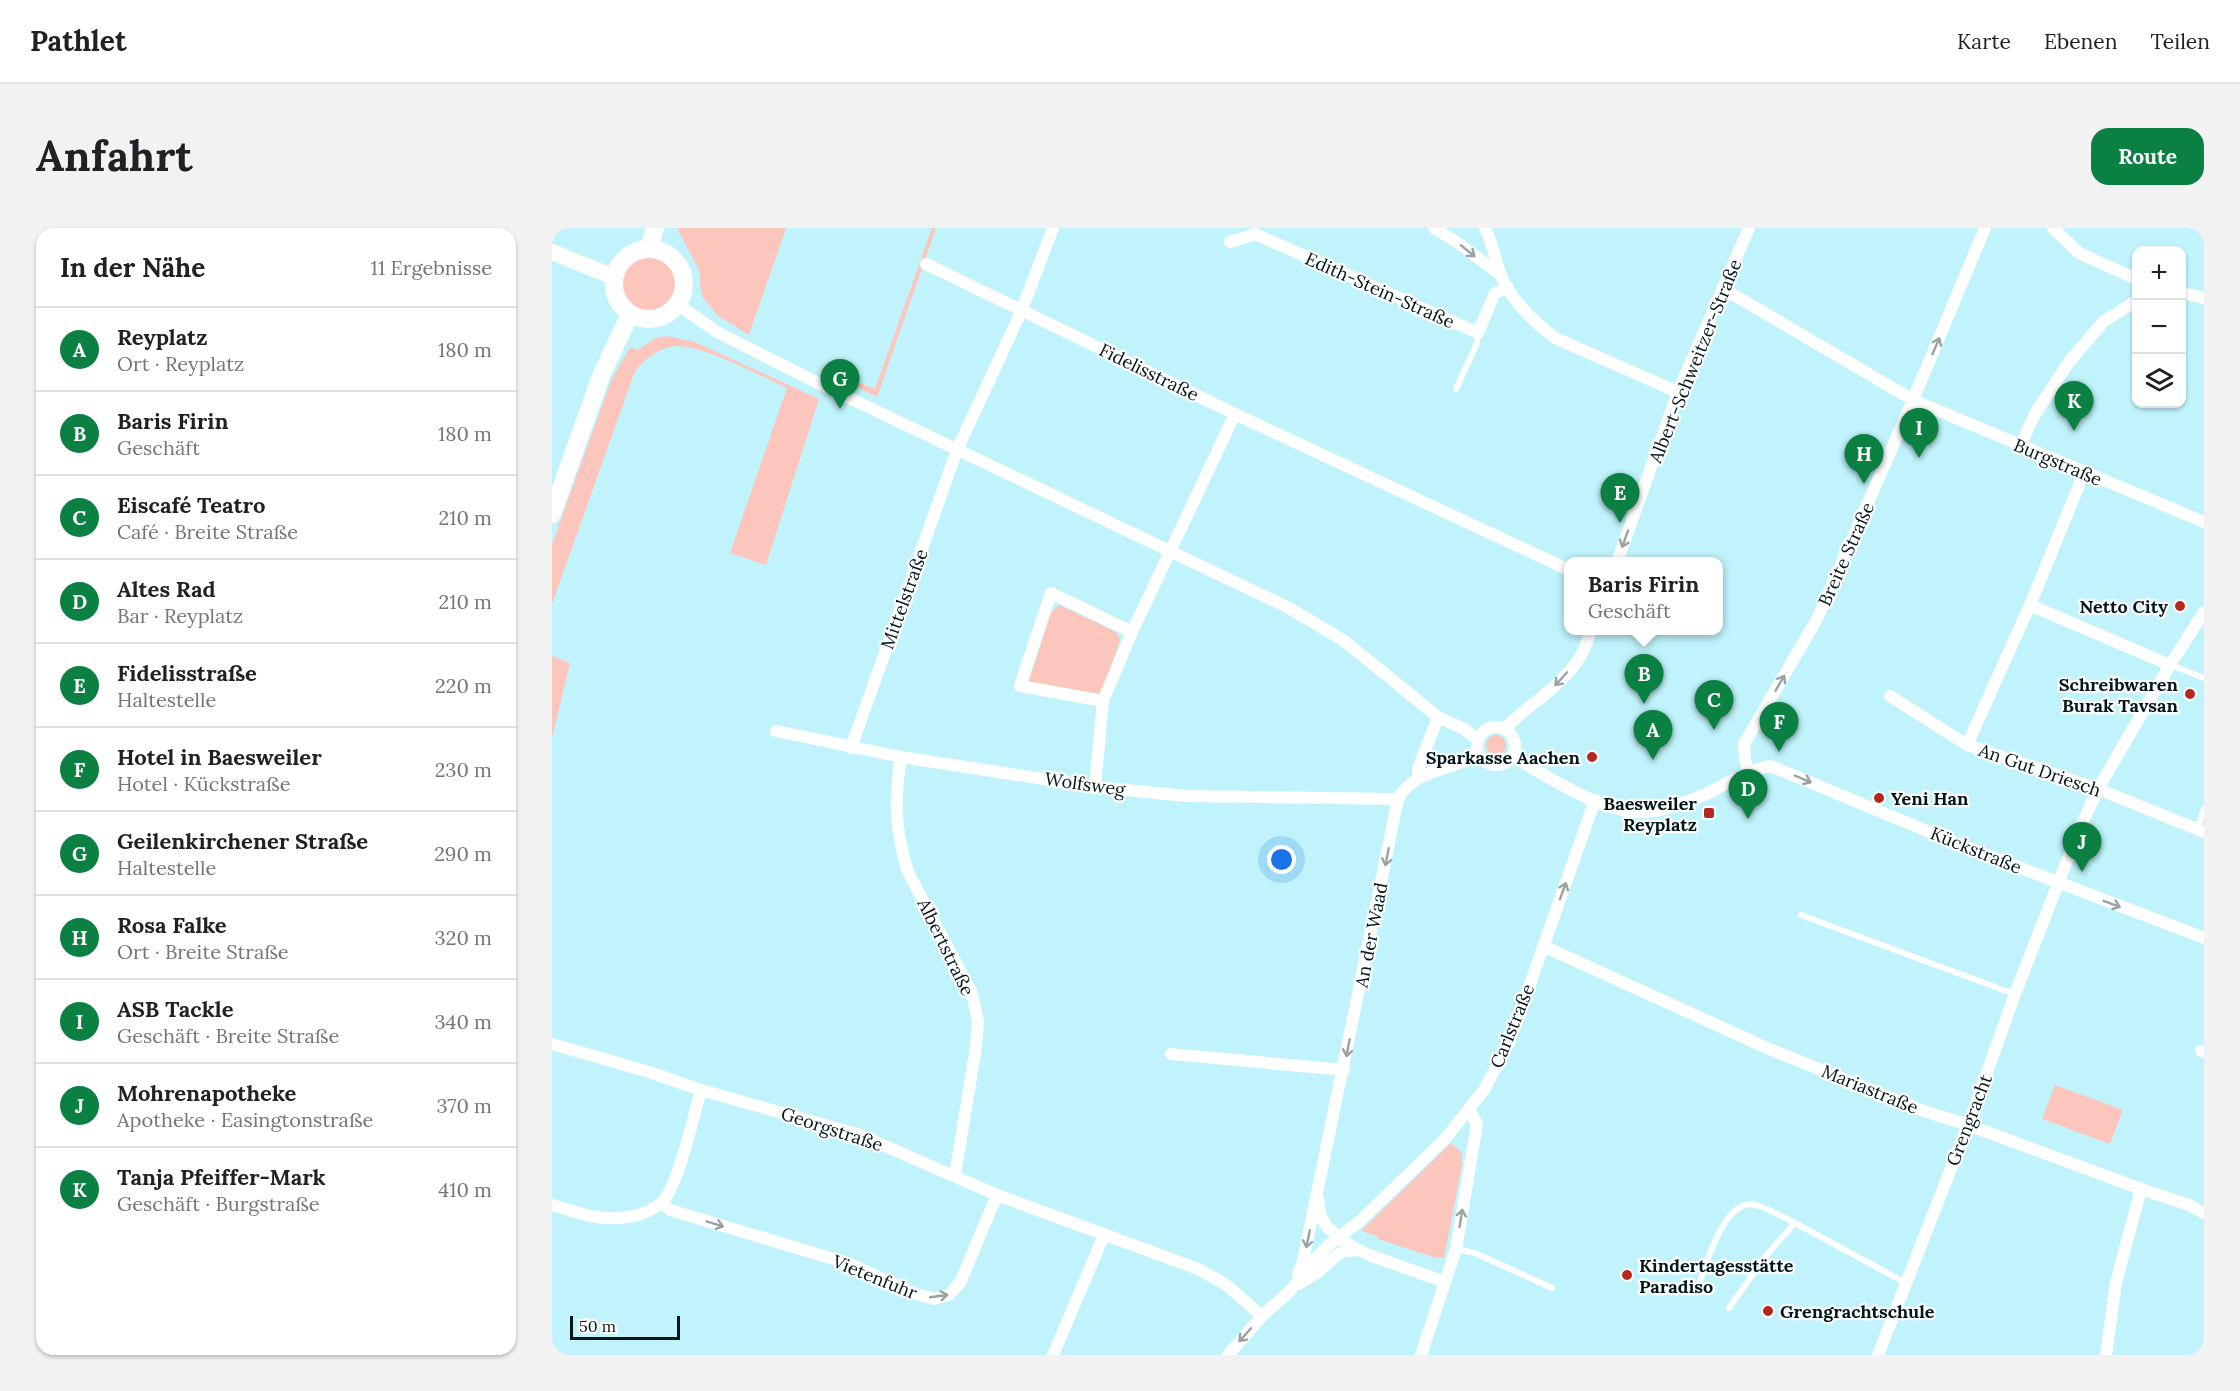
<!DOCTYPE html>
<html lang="de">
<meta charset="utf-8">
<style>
body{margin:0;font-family:Lora,serif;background:#f2f2f2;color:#202124}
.controls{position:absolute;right:18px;top:18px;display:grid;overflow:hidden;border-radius:12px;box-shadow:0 2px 4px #0004}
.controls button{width:54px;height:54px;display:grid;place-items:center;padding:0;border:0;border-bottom:2px solid #e0e0e0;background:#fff;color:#202124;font:30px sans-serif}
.scale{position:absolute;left:18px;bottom:15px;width:110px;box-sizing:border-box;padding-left:6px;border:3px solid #001619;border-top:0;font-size:16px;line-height:21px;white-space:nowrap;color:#001619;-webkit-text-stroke:4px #fff;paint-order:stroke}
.you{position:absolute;left:730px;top:632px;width:21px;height:21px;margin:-15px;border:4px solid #fff;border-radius:50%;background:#1a73e8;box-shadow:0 0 0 9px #1a73e833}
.badge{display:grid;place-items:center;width:39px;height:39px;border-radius:50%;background:#0b8043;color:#fff;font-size:20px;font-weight:700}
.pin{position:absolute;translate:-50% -50px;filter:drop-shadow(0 2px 3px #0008)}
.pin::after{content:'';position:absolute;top:32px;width:21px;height:18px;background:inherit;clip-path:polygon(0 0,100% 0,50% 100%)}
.popup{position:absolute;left:1012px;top:329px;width:159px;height:78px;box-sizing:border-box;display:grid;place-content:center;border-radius:12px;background:#fff;filter:drop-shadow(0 2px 4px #0005);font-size:20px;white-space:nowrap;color:#757577}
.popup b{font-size:22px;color:#202124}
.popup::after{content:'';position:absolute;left:50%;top:100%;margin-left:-12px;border:12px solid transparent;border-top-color:#fff}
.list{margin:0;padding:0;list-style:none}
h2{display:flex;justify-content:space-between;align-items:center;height:78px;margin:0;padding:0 24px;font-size:26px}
h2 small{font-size:20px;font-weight:400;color:#757577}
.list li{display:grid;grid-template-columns:39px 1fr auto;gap:18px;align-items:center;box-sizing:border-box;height:84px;padding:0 24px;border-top:2px solid #e0e0e0}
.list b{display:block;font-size:22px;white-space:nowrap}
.list p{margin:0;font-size:20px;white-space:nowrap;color:#757577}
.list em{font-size:20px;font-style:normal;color:#757577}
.icon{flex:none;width:33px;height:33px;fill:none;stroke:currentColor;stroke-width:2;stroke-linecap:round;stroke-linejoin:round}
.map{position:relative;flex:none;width:1652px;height:1127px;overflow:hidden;border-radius:18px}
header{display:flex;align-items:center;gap:36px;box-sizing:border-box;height:84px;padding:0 30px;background:#fff;border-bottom:2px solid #e0e0e0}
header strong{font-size:28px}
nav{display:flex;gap:33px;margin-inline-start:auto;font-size:21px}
.intro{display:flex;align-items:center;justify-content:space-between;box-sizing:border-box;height:144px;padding:0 36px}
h1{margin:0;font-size:42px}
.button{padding:15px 27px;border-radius:18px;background:#0b8043;color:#fff;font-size:21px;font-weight:700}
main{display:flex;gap:36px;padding:0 36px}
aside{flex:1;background:#fff;border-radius:18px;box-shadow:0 2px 4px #0004}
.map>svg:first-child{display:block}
</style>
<header>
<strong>Pathlet</strong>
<nav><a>Karte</a><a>Ebenen</a><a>Teilen</a></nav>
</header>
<div class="intro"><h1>Anfahrt</h1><a class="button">Route</a></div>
<main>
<aside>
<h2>In der Nähe<small>11 Ergebnisse</small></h2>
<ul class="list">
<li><span class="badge">A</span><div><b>Reyplatz</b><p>Ort · Reyplatz</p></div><em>180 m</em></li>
<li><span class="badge">B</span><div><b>Baris Firin</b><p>Geschäft</p></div><em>180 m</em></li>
<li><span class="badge">C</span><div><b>Eiscafé Teatro</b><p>Café · Breite Straße</p></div><em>210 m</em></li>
<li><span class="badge">D</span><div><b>Altes Rad</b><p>Bar · Reyplatz</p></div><em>210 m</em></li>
<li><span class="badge">E</span><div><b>Fidelisstraße</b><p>Haltestelle</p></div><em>220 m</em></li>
<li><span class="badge">F</span><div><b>Hotel in Baesweiler</b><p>Hotel · Kückstraße</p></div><em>230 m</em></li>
<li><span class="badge">G</span><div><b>Geilenkirchener Straße</b><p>Haltestelle</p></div><em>290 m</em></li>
<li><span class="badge">H</span><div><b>Rosa Falke</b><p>Ort · Breite Straße</p></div><em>320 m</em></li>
<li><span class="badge">I</span><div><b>ASB Tackle</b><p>Geschäft · Breite Straße</p></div><em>340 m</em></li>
<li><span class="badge">J</span><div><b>Mohrenapotheke</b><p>Apotheke · Easingtonstraße</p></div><em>370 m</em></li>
<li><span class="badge">K</span><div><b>Tanja Pfeiffer-Mark</b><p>Geschäft · Burgstraße</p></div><em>410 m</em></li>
</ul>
</aside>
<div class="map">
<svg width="1652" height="1127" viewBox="0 0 1652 1127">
<rect width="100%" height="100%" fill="#c0f3fb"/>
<!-- green -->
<g fill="#fcc6bd">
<polygon points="125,0 234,0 197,107 166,88 151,70 148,57 148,44"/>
<polygon points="380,0 384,0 325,169 267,141 271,140 323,161"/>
<circle cx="96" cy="55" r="27"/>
<path d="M 115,108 L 143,114 L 267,171 L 214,337 L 178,325 L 235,160 C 209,148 153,118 125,118 C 107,119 94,130 83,143 L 0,376 L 0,316 L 59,153 L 78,119 L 86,122 L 103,110 Z"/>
<polygon points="507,377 564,404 568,412 549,466 477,454 498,386"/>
<polygon points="0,428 18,435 0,510"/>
<circle cx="944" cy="517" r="10"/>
<polygon points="1503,857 1571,882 1558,916 1490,891"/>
<polygon points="899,915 910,925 910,936 892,1030 884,1030 826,1011 825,1008 809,1003"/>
</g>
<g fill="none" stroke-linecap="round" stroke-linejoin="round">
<!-- service -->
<g stroke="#fff" stroke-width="6">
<polyline points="904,161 925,115 926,105"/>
<polyline points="1619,437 1652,450"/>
<polyline points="1645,601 1652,581"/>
<polyline points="1249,687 1462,766"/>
<polyline points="904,1021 923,1025 1000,1060"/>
<path d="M 1146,1059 C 1154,1037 1172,969 1204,977 C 1217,981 1231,989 1243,995"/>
<polyline points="1177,1080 1216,1025 1243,995 1354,1055"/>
</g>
<!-- minor -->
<g stroke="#fff" stroke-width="12">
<polyline points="882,0 906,15 949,47"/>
<path d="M 933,0 C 940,14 943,30 948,45 C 958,72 981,93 1003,110 L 1126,164"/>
<polyline points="1501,0 1527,25 1584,51"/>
<polyline points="678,14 703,6 926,105 943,65 956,60"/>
<polyline points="374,36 683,186 1017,342"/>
<polyline points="1170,60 1361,172 1652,294"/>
<polyline points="1630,65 1652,70"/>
<polyline points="125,76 165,104 270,157 735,379 791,412 886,489 912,501 926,512"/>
<polyline points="1468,218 1483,186 1517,134 1552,93 1584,73"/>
<polyline points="1065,334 1126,164 1197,0"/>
<polyline points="1478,377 1618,437"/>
<polyline points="1338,468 1415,517 1546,561 1652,604"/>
<polyline points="551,473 468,458 499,365 580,404"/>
<circle cx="944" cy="518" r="19"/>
<path d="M 952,501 C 976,477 1009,459 1028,429 C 1033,421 1036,411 1039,402"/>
<polyline points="224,503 349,529 543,559 634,568 846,571"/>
<polyline points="1415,517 1478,377 1532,245"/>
<polyline points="299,520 405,222 469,84 501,0"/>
<path d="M 960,528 C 995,548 1045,582 1086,584 C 1108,585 1132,575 1152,567 C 1174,557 1196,541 1219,538 L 1406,616 L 1652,710"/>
<path d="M 349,529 C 342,572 343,602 356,644 L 420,765 L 426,793 L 424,819 L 403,947"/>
<polyline points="1197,546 1193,531 1192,516 1265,391 1361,172 1433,0"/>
<polyline points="866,550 866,541 886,489"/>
<polyline points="543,559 551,473 580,404 683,186"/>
<polyline points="991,718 1215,820 1369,882 1416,897 1589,961 1637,977 1652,985"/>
<polyline points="0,816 97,844 149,862 308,907 445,967 646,1041 673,1056 710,1088"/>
<polyline points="1649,823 1652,824"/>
<polyline points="619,826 792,842"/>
<polyline points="766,972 769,989 776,1000 799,1018 817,1027 893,1054"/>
<polyline points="110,975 118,982 298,1036 364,1066 382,1071 397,1067 408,1055 445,967"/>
<path d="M 0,977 C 14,981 30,987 44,989 C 65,992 93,990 110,974 C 126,959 142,886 149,862"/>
<path d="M 746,1046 L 751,1033 L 846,571 C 863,541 899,542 927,527"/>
<polyline points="747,1056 766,1044 785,1027 792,1023 807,1022"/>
<polyline points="501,1127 552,1007"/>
<polyline points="676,1127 710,1088 739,1062 759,1035 778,1016 808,993 892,912 932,862 958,813 1043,572"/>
<polyline points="869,1127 904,1021 925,896 917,882"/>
<polyline points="1326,1127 1416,897 1463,766 1527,602 1546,561 1618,437 1652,384"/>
<polyline points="1554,1127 1564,1054 1589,961"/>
</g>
<!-- tertiary -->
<polyline stroke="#fff" stroke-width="16" points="0,24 62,49"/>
<!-- secondary -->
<g stroke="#fff" stroke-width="18">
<polyline points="97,20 103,0"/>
<circle cx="97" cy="56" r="35"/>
<polyline points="0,286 49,148 78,86"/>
</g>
</g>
<!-- one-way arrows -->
<defs><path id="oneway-shaft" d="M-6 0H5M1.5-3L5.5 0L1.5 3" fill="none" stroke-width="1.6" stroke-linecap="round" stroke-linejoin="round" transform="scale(1.5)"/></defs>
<g stroke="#99a2a3">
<use href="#oneway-shaft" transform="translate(916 23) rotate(39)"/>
<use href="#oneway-shaft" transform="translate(1384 118) rotate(-67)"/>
<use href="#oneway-shaft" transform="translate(1073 311) rotate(110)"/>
<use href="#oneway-shaft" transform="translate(1009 451) rotate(132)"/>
<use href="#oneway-shaft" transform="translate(1228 455) rotate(-60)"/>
<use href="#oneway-shaft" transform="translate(1251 551) rotate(23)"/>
<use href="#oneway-shaft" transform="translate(835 629) rotate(101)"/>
<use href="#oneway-shaft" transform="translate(1011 663) rotate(-70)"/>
<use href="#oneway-shaft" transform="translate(1560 676) rotate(21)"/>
<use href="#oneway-shaft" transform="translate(796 820) rotate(101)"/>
<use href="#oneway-shaft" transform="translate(909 990) rotate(-81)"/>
<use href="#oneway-shaft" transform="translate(163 996) rotate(17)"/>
<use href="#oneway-shaft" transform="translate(756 1011) rotate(102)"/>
<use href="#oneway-shaft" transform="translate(387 1068) rotate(-8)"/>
<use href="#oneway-shaft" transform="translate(693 1107) rotate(132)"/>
</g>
<!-- markers -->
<g fill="#b6271f" stroke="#fff" stroke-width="2">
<circle cx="1628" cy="378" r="6"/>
<circle cx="1638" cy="466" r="6"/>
<circle cx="1040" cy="529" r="6"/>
<circle cx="1327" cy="570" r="6"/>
<rect x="1151" y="579" width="12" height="12" rx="3"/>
<circle cx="1075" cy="1047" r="6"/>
<circle cx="1216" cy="1083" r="6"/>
</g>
<g text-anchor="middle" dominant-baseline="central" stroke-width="4.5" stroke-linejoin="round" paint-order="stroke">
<!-- street labels -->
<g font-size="18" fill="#001619" stroke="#fff">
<text transform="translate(828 62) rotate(24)">Edith-Stein-Straße</text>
<text transform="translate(1143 133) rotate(-68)">Albert-Schweitzer-Straße</text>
<text transform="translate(597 144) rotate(26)">Fidelisstraße</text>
<text transform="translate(1506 234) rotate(23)">Burgstraße</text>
<text transform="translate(1294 326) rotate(-66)">Breite Straße</text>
<text transform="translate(352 371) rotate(-70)">Mittelstraße</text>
<text transform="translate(1488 542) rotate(19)">An Gut Driesch</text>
<text transform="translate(533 556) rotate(8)">Wolfsweg</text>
<text transform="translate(1424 622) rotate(22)">Kückstraße</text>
<text transform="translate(819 707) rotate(-79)">An der Waad</text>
<text transform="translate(394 719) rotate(64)">Albertstraße</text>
<text transform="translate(960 798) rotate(-68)">Carlstraße</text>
<text transform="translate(1318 861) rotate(22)">Mariastraße</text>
<text transform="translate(1417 892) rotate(-69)">Grengracht</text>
<text transform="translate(280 901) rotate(18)">Georgstraße</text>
<text transform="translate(323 1049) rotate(22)">Vietenfuhr</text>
</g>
<!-- poi labels -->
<g font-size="18" font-weight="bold" fill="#001619" stroke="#fff" text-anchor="end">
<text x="1616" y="378">Netto City</text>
<text x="1626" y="456">Schreibwaren<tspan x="1626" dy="21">Burak Tavsan</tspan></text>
<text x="1028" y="529">Sparkasse Aachen</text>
<text x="1339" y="570" text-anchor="start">Yeni Han</text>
<text x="1145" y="575">Baesweiler<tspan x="1145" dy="21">Reyplatz</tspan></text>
<text x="1087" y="1037" text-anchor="start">Kindertagesstätte<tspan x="1087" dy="21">Paradiso</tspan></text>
<text x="1228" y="1083" text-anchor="start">Grengrachtschule</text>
</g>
</g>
</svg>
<div class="controls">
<button>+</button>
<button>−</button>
<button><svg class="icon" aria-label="layers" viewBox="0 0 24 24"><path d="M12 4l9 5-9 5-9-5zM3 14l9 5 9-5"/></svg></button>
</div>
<div class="scale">50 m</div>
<div class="you"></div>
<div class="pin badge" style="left:1101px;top:532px">A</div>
<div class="pin badge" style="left:1092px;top:476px">B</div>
<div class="popup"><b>Baris Firin</b>Geschäft</div>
<div class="pin badge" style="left:1162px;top:502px">C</div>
<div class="pin badge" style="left:1196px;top:591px">D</div>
<div class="pin badge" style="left:1068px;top:295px">E</div>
<div class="pin badge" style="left:1227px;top:524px">F</div>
<div class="pin badge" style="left:288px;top:181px">G</div>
<div class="pin badge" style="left:1312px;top:256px">H</div>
<div class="pin badge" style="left:1367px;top:230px">I</div>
<div class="pin badge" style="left:1530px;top:644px">J</div>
<div class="pin badge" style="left:1522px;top:203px">K</div>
</div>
</main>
